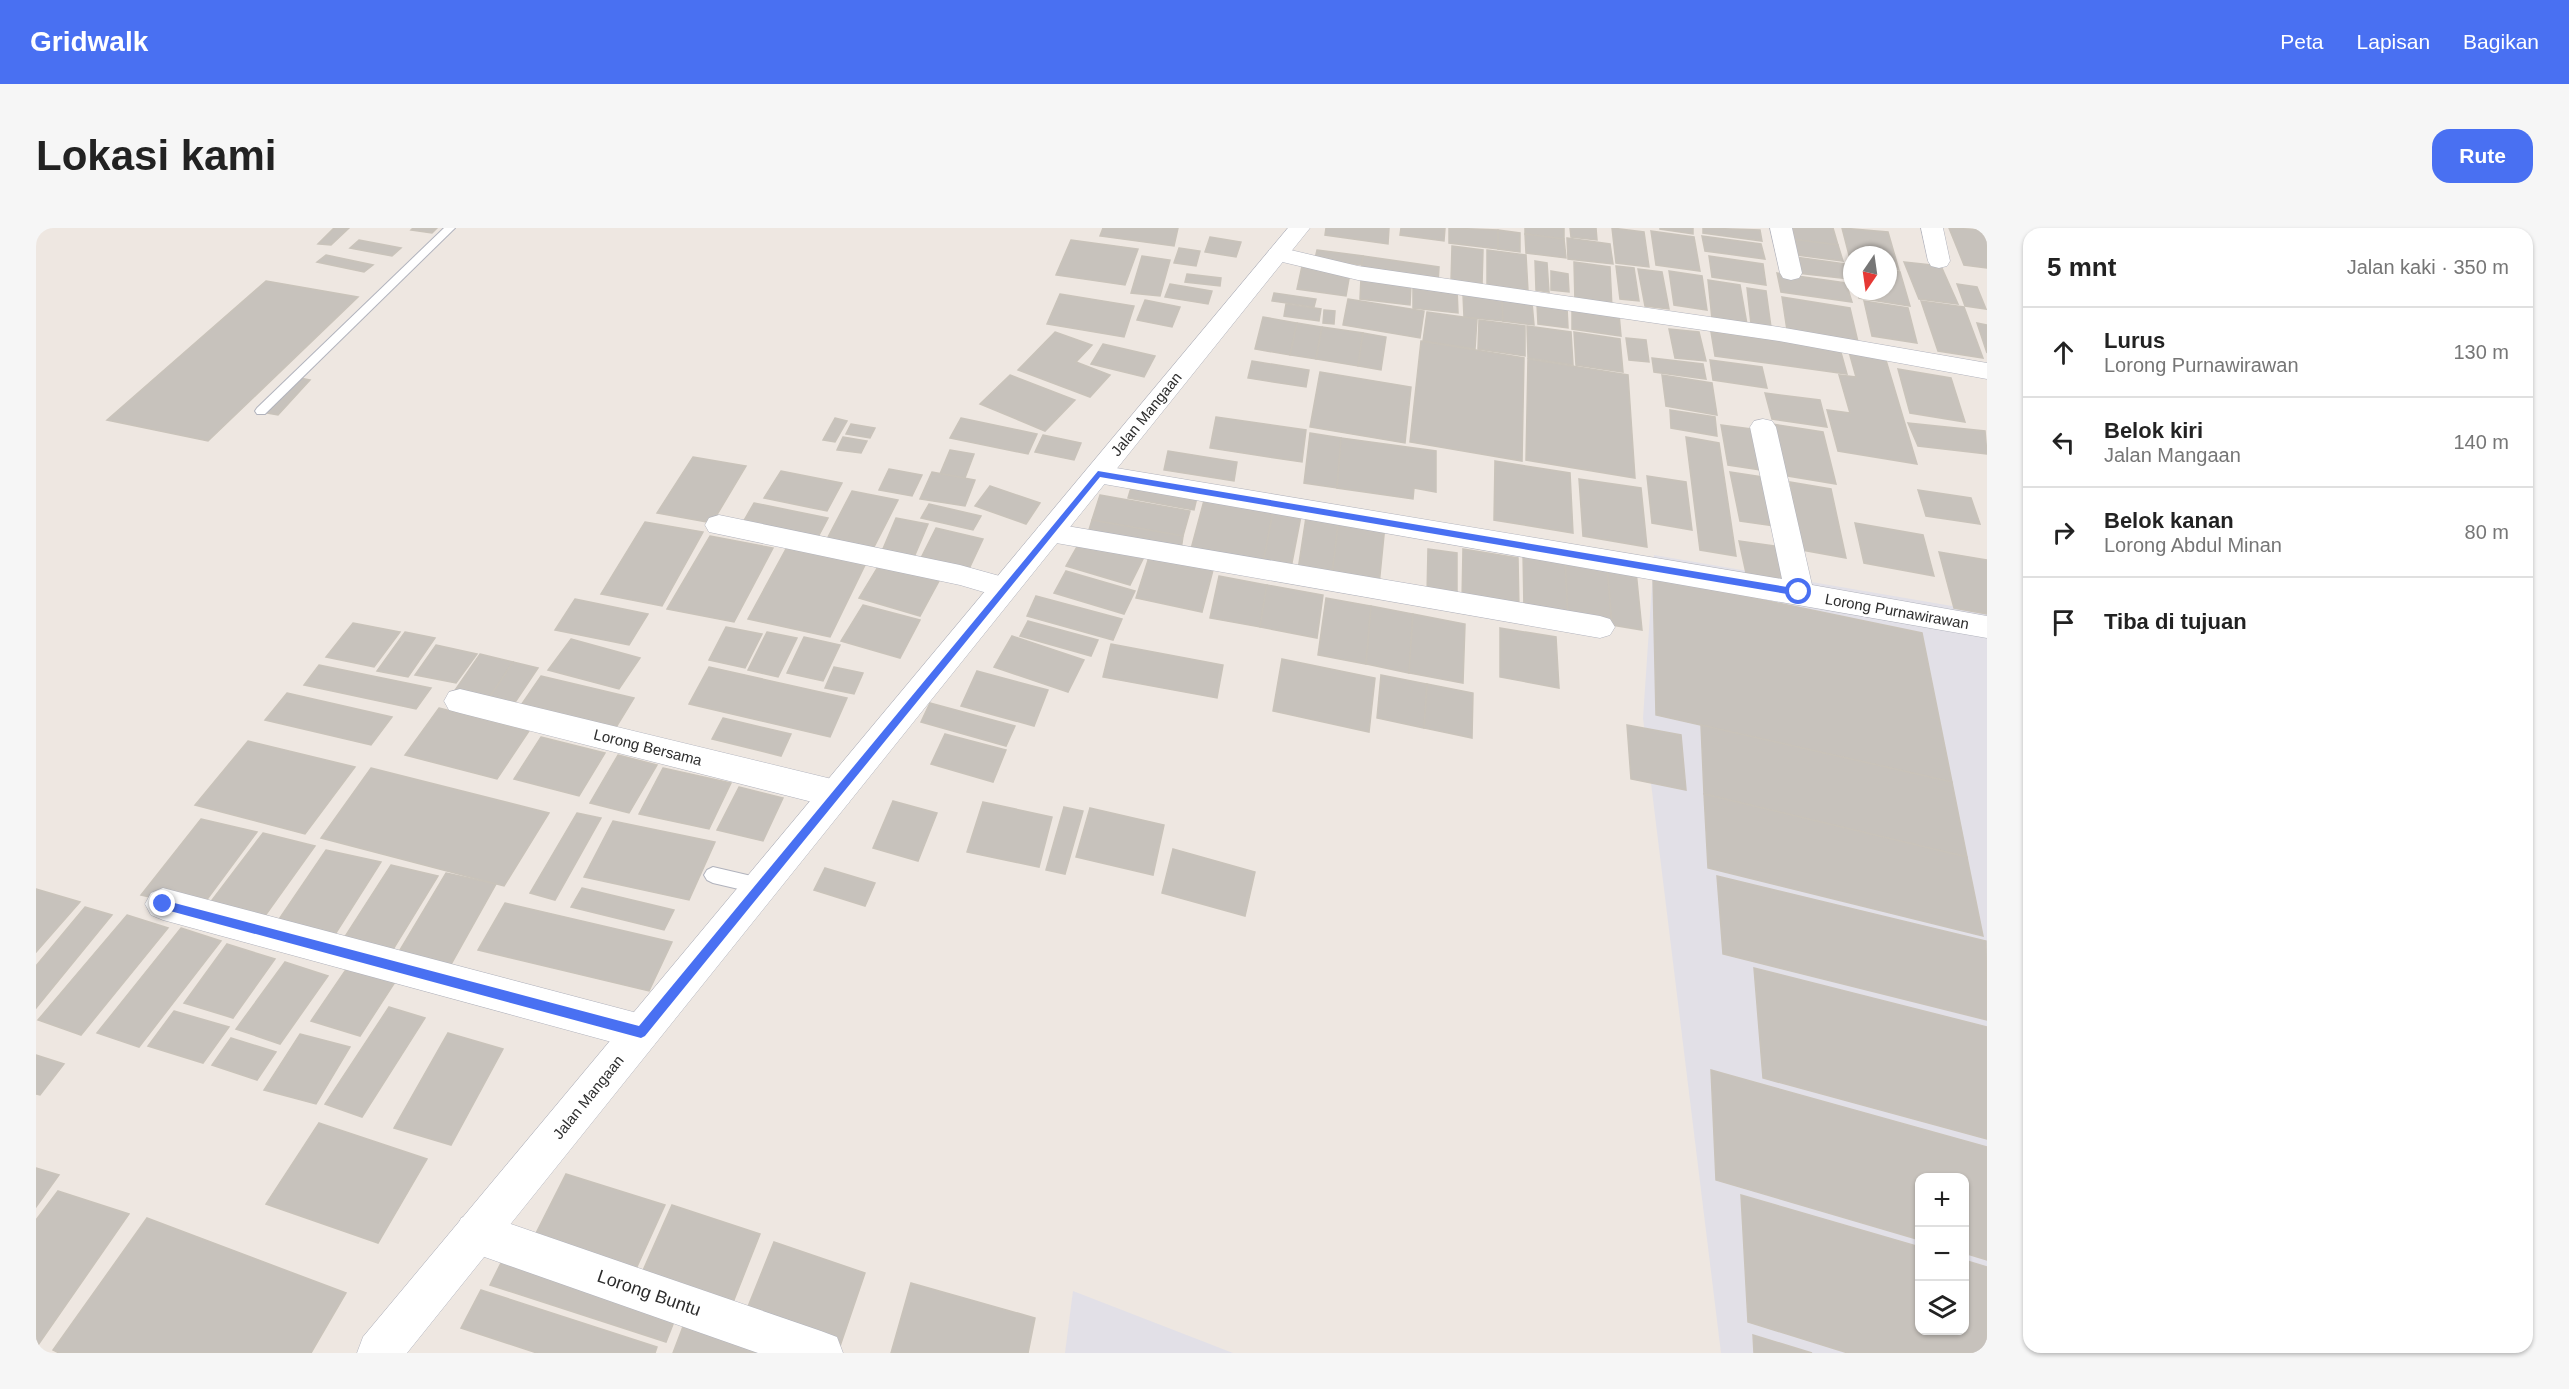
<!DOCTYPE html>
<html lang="id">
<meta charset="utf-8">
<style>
body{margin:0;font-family:Arial,sans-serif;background:#f6f6f6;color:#222}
.controls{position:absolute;right:18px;bottom:18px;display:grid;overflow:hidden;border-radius:12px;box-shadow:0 2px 4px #0004}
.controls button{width:54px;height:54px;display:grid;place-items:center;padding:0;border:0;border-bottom:2px solid #e0e0e0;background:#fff;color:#222;font:30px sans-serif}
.compass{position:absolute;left:1807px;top:18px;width:54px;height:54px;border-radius:50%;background:#fff;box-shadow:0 2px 4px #0004;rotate:193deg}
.stop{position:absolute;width:18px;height:18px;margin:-14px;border:4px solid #4970f2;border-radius:50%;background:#fff}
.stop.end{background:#4970f2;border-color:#fff;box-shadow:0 2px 6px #0008}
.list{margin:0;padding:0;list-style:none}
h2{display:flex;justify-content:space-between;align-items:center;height:78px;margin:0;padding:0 24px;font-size:26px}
h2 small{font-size:20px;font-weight:400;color:#767676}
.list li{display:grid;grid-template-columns:39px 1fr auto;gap:18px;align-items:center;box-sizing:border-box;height:90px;padding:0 24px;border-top:2px solid #e0e0e0}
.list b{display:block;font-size:22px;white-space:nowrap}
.list p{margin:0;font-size:20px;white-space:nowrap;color:#767676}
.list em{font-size:20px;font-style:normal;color:#767676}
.icon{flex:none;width:33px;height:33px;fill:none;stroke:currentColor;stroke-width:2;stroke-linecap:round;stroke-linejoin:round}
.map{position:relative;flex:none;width:1951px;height:1125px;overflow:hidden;border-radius:18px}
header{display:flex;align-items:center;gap:36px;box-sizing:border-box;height:84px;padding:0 30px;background:#4970f2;color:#fff}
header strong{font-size:28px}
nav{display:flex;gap:33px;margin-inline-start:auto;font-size:21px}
.intro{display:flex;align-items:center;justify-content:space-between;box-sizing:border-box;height:144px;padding:0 36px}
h1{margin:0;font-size:42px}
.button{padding:15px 27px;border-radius:18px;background:#4970f2;color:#fff;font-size:21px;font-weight:700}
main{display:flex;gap:36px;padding:0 36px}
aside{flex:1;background:#fff;border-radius:18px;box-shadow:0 2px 4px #0004}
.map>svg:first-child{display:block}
</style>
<header>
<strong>Gridwalk</strong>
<nav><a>Peta</a><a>Lapisan</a><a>Bagikan</a></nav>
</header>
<div class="intro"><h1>Lokasi kami</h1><a class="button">Rute</a></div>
<main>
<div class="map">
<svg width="1951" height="1125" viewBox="0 0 1951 1125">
<rect width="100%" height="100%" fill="#eee7e1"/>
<!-- industrial -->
<g fill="#e2e0e7" fill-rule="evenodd">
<path d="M 1618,327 L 1951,384 L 1951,1125 L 1685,1125 L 1607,490 ZM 1884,950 L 1928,950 L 1928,1102 L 1884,1102 Z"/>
<polygon points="1037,1063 1197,1125 1029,1125"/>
</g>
<!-- building -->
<g fill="#c7c2bc" stroke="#c9c3ba" stroke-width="1.5">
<polygon points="298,0 313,0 295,17 282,16"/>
<polygon points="377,0 401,0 396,5 375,2"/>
<polygon points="1067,0 1142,0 1138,18 1064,8"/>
<polygon points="1290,0 1353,0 1352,16 1289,7"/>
<polygon points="1365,0 1409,0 1408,13 1364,7"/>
<polygon points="1413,0 1462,2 1462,21 1413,15"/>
<polygon points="1489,0 1528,0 1528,11 1489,6"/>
<polygon points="1534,0 1560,0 1561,12 1535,9"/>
<polygon points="1576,0 1608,4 1613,39 1580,35"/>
<polygon points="1624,0 1657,0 1657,6 1624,1"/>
<polygon points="1667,0 1724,2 1726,13 1667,5"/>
<polygon points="1750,0 1797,0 1802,17 1754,11"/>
<polygon points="1806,0 1852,4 1863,42 1852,40 1852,27 1816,27 1815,35"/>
<polygon points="1913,0 1951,2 1951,40 1928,37"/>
<polygon points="1462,2 1484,5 1484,24 1462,21"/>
<polygon points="1615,3 1658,9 1664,43 1620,37"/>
<polygon points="1489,6 1528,11 1530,30 1490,25"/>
<polygon points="1666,8 1725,16 1729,31 1669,23"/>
<polygon points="1174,9 1205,14 1200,29 1169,24"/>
<polygon points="1531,10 1574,16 1577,36 1532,31"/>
<polygon points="1754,11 1802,17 1807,33 1761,27"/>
<polygon points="323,12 365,20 356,28 314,20"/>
<polygon points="1035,12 1102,21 1089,57 1020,47"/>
<polygon points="1416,18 1447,22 1446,57 1415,53"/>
<polygon points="1143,20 1164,23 1160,38 1138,35"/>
<polygon points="1281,22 1327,28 1326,37 1279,31"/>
<polygon points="1451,22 1490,27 1492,63 1451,57"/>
<polygon points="290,27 337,37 328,44 281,34"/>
<polygon points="1106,28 1134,32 1124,68 1095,65"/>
<polygon points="1327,28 1403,39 1402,55 1325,44"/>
<polygon points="1673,28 1727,36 1730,57 1676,49"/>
<polygon points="1759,29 1809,36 1813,51 1761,45"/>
<polygon points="1499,33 1511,35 1513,64 1500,62"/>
<polygon points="1538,34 1574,39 1576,80 1539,74"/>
<polygon points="1868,34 1905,38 1922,76 1883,71"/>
<polygon points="1266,38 1314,45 1310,68 1261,61"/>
<polygon points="1580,38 1598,40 1603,73 1584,71"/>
<polygon points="1602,41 1626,44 1633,81 1609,78"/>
<polygon points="1852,42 1864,44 1874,78 1823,70 1821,63 1852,63"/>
<polygon points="1515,43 1532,46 1533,64 1515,62"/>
<polygon points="1633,43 1666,48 1671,82 1638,77"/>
<polygon points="1741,45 1810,55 1816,74 1745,64"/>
<polygon points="1151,46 1185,50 1184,58 1149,54"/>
<polygon points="1325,50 1375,56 1374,77 1324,71"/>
<polygon points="1672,52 1704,57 1711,96 1676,91"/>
<polygon points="230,53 322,69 172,213 71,192"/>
<polygon points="1134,56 1176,63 1172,76 1129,69"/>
<polygon points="1377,56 1421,61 1422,85 1377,80"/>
<polygon points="1921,56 1941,59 1950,81 1929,78"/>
<polygon points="1711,60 1730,63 1735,99 1715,96"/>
<polygon points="1238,65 1280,71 1278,79 1236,73"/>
<polygon points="1024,66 1098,78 1088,109 1011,96"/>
<polygon points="1427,66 1466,71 1467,93 1428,89"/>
<polygon points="1746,69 1814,80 1822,114 1751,102"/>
<polygon points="1312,71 1388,83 1384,110 1307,97"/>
<polygon points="1466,71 1496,75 1498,97 1467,93"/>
<polygon points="1109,72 1144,79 1136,99 1101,92"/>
<polygon points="1828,73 1872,80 1881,115 1836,108"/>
<polygon points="1885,73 1928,79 1947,130 1902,123"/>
<polygon points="1250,76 1285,81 1283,93 1248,88"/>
<polygon points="1501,76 1531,80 1532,100 1502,96"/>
<polygon points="1536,79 1583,86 1585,108 1536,101"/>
<polygon points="1288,82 1299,83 1298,96 1287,95"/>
<polygon points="1391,84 1441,91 1439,121 1387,113"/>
<polygon points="1227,89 1261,95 1254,127 1219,121"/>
<polygon points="1443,92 1489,98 1489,128 1442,121"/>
<polygon points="1261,95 1286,99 1280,131 1254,127"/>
<polygon points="1941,95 1951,97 1951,125"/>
<polygon points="1491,98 1535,104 1537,137 1492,130"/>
<polygon points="1286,99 1327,105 1322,138 1280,131"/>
<polygon points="1633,101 1663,104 1670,133 1639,130"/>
<polygon points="1019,104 1056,117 1040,134 1074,147 1054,169 982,142"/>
<polygon points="1538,104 1584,111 1587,144 1540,137"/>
<polygon points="1675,104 1804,121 1811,146 1679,128"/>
<polygon points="1327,105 1350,109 1345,142 1322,138"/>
<polygon points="1590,110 1610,112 1613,134 1593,132"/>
<polygon points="1385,113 1488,130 1486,233 1374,214"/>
<polygon points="1067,116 1119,128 1108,149 1055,136"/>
<polygon points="1813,124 1849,129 1881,236 1802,223 1791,182 1814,185 1803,147 1820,149"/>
<polygon points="1616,130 1667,136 1670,151 1618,144"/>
<polygon points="1492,131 1592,147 1599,250 1490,232"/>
<polygon points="1674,132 1726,139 1731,160 1677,152"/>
<polygon points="1216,133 1273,142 1270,159 1212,150"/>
<polygon points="1862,141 1915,150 1929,194 1874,185"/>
<polygon points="1284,144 1375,159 1369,215 1274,199"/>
<polygon points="974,147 1039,172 1009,203 944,176"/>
<polygon points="1626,147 1676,155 1681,187 1630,178"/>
<polygon points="264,150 274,152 242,187 231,185"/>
<polygon points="1729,165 1784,172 1791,199 1736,191"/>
<polygon points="1634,182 1679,189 1681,208 1635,200"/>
<polygon points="1180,189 1270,202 1266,234 1174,220"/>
<polygon points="799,190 811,193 799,214 787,212"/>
<polygon points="925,190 1001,206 992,226 914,210"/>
<polygon points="1872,195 1949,203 1951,226 1882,218"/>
<polygon points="815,196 839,200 834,210 810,206"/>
<polygon points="1736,196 1787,204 1800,256 1746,247"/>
<polygon points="1685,197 1723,202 1732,243 1692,237"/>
<polygon points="1274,205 1305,210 1301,260 1268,255"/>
<polygon points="1007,207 1045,215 1038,232 999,224"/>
<polygon points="807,209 831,213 825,225 801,222"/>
<polygon points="1650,209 1683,215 1700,328 1664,322"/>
<polygon points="1305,210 1400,223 1400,264 1378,260 1377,271 1301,260"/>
<polygon points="914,222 938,226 929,250 904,246"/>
<polygon points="1132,223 1201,234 1198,253 1128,242"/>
<polygon points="657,229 710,238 676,295 621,285"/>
<polygon points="1459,233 1534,245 1537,305 1458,292"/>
<polygon points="853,241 886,247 876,268 843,262"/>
<polygon points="745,243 806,255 791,283 728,270"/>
<polygon points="896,244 939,252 929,278 884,271"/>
<polygon points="1694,244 1733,250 1745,299 1704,293"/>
<polygon points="1611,248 1650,254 1656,302 1616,295"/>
<polygon points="1543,251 1605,260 1611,319 1547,308"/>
<polygon points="1097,253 1162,265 1158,282 1092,270"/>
<polygon points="1754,254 1795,261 1810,330 1766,322"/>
<polygon points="954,258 1004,275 990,296 939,278"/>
<polygon points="1882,262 1935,270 1944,296 1890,288"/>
<polygon points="816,263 862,272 836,323 790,313"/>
<polygon points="1170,265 1238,278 1227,335 1155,321"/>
<polygon points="1064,267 1154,283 1147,308 1056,292"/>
<polygon points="718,275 792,290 781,311 706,296"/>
<polygon points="893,276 945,288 937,302 885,290"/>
<polygon points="1238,278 1266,283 1255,340 1227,335"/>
<polygon points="1271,283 1303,289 1296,348 1262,342"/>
<polygon points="1303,289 1349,297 1343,357 1296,348"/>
<polygon points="860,290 892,296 876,334 844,328"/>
<polygon points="1056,292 1147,308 1145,322 1052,305"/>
<polygon points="609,294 667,304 626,378 565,366"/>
<polygon points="1819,295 1887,307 1898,348 1828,335"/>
<polygon points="900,300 947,311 933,341 885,330"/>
<polygon points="674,308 737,320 698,394 631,381"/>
<polygon points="1046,310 1108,329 1094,357 1030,338"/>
<polygon points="1703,313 1746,319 1754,352 1710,345"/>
<polygon points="751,319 830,335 794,409 712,391"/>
<polygon points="1392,321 1421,325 1421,371 1391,367"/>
<polygon points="1427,321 1482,330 1483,382 1426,373"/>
<polygon points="1487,324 1529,331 1532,389 1488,381"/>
<polygon points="1903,324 1951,332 1951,386 1918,380"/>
<polygon points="1113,329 1177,342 1166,384 1100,370"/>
<polygon points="1529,331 1571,337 1576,397 1532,389"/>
<polygon points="843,337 903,353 884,388 823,370"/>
<polygon points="1571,337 1600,343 1606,402 1576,397"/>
<polygon points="1030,343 1099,363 1088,386 1018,365"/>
<polygon points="1183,348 1231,357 1224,399 1174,390"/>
<polygon points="1617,349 1886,405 1916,554 1620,487"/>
<polygon points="1231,357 1287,367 1281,410 1224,399"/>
<polygon points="1000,368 1086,391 1077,412 991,388"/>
<polygon points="1290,370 1335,378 1330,436 1282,427"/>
<polygon points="539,371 612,386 593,417 519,402"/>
<polygon points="827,377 884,392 864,430 805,413"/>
<polygon points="1335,378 1377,386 1373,445 1330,436"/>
<polygon points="1377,386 1429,396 1427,455 1373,445"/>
<polygon points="992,393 1062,412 1055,428 984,408"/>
<polygon points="317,395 364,404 338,439 290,429"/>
<polygon points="690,399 726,406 709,440 673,432"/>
<polygon points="1464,400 1520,409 1523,460 1464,449"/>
<polygon points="369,404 399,410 372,449 341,443"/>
<polygon points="731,404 761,410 742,449 712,442"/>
<polygon points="976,408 1048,432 1032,464 958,439"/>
<polygon points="768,409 804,417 787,453 751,445"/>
<polygon points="535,411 604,430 583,461 512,442"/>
<polygon points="1075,416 1187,437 1181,470 1067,449"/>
<polygon points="400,417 441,426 420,455 379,447"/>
<polygon points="444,426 477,434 449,476 415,468"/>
<polygon points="1246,431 1339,450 1333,504 1237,483"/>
<polygon points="477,434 502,440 474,482 449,476"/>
<polygon points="283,437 395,460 380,481 268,457"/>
<polygon points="673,439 811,470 794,509 653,476"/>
<polygon points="798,439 827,445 818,466 789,460"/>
<polygon points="941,443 1012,462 998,498 925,478"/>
<polygon points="1345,447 1391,456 1388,500 1341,490"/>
<polygon points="505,448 598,470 576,506 481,483"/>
<polygon points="1391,456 1437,465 1436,510 1388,500"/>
<polygon points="251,465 356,489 335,517 229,492"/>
<polygon points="894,475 979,498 970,518 885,494"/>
<polygon points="403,480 493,503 461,551 369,527"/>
<polygon points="687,490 755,506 745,528 676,511"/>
<polygon points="1591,497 1645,507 1650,562 1595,551"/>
<polygon points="1665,497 1916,554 1931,629 1668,566"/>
<polygon points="909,506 970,522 957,554 895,536"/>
<polygon points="505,509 569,525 543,568 478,551"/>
<polygon points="212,513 319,539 269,606 159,577"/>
<polygon points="582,527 621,537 593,585 554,575"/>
<polygon points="335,540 513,585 468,658 285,610"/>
<polygon points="627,540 695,555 673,601 603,586"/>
<polygon points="703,559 747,570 727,613 681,602"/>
<polygon points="1668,566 1931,629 1947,708 1672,640"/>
<polygon points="857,573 901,585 882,633 837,620"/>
<polygon points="947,574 1016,589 1003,639 931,624"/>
<polygon points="1028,579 1047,583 1029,646 1010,642"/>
<polygon points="1054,580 1128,597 1117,647 1040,629"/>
<polygon points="541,585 565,590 519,672 494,665"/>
<polygon points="165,591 221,604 164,681 105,667"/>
<polygon points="577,593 679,614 653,672 548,649"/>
<polygon points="227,605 279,618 224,695 170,680"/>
<polygon points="1137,621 1219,644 1209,688 1126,665"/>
<polygon points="290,622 345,634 293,716 235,703"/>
<polygon points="355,637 402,648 350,733 301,721"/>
<polygon points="789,640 839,655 829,678 778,662"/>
<polygon points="410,645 460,656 408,749 355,737"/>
<polygon points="1681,648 1950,713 1951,792 1687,726"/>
<polygon points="546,660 638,682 628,702 535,679"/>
<polygon points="0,661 44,674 0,724"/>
<polygon points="469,675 636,714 613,763 442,722"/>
<polygon points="49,679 76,687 0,780 0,738"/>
<polygon points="91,687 132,700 45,807 2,792"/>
<polygon points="145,700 185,713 103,819 61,805"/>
<polygon points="191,716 239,731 197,790 148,775"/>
<polygon points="249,734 292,748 244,816 200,801"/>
<polygon points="313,737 361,751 324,808 275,793"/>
<polygon points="1718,740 1951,799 1951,911 1727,850"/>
<polygon points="353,779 389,790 326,889 289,876"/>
<polygon points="138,783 193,799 167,835 112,818"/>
<polygon points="412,805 467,821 415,917 358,900"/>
<polygon points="264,806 314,819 280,876 228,862"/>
<polygon points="195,810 240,824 221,852 176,837"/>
<polygon points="0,827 28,836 4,867 0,866"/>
<polygon points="1675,842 1951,919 1951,1032 1928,1025 1928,950 1884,950 1884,1012 1680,952"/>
<polygon points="283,895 391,931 342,1015 230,976"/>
<polygon points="0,940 23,947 0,979"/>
<polygon points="530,946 629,977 594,1054 493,1019"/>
<polygon points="22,963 93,986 0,1120 0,992"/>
<polygon points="1705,967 1884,1019 1884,1102 1928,1102 1928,1032 1951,1039 1951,1125 1812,1125 1712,1094"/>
<polygon points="636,977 724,1006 692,1087 601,1056"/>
<polygon points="111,990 310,1065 275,1125 23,1125 17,1122"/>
<polygon points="738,1014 829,1045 802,1124 707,1091"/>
<polygon points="467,1031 641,1086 630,1114 454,1057"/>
<polygon points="875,1055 999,1090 992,1125 855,1125"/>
<polygon points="445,1062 621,1119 619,1125 501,1125 425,1100"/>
<polygon points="648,1096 753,1125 637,1125"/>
<polygon points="1717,1107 1776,1125 1718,1125"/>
</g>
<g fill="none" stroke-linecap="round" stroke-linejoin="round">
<!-- lane casing -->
<g stroke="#b1b3bd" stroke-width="2">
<g id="lane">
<polygon points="408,0 419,0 229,186 221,186 219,183 221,180"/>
<polygon points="677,639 724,650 730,653 733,658 730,663 724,666 677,655 671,652 668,647 671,642"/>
</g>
</g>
<!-- street casing -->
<g stroke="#b1b3bd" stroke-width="1">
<g id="street">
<polygon points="1734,0 1756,0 1766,45 1763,50 1755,52 1747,50 1744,45"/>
<polygon points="1885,0 1907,0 1914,33 1911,38 1903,40 1895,38 1892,33"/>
<polygon points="1242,19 1322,38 1743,99 1951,135 1951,151 1743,113 1322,52 1234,31 1231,26 1234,21"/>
<polygon points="1727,191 1736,193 1740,199 1776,357 1951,388 1951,410 1062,255 1053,252 1049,246 1053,240 1062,237 1746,351 1714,199 1718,193"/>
<polygon points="683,287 924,337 978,352 982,359 978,366 968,370 924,357 673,304 669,297 673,290"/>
<polygon points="1013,295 1564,388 1574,391 1579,399 1574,407 1564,410 1003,312 999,305 1003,298"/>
<polygon points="424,461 800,552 812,556 817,566 812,576 800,580 424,485 413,482 408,473 413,464"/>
<polygon points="127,660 605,786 618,791 624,804 618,817 605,822 127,692 115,687 109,676 115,665"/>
<polygon points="440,984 785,1103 801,1109 807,1125 722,1125 440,1026 425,1020 419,1005 425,990"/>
</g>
</g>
<!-- secondary casing -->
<g stroke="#b1b3bd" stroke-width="1">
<polygon id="secondary" points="1252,0 1274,0 371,1125 321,1125 327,1109"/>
</g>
<!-- lane -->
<use href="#lane" fill="#fff" fill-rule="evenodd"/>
<!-- street -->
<use href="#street" fill="#fff" fill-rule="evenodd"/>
<!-- secondary -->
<use href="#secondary" fill="#fff" fill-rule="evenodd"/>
</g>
<!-- route -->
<polygon fill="#4970f2" points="1062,243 1763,361 1767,364 1763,368 1064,249 609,808 605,810 123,680 122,676 127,672 603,798"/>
<g text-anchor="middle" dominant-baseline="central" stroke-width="5" stroke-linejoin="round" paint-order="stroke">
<!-- street labels -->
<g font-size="15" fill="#2d2d2d" stroke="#fff">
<text transform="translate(1110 186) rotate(-51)">Jalan Mangaan</text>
<text transform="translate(1861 383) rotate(10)">Lorong Purnawirawan</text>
<text transform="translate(612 519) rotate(14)">Lorong Bersama</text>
<text transform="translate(552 869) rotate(-51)">Jalan Mangaan</text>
</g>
<!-- near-street labels -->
<g font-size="18" fill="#2d2d2d" stroke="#fff">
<text transform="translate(613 1065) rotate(19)">Lorong Buntu</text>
</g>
</g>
</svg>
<div class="controls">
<button>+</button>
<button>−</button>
<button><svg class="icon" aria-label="layers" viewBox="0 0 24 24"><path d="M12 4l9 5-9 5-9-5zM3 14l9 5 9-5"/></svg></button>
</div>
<svg class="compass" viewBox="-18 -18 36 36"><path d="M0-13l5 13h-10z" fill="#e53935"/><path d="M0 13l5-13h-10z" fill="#767676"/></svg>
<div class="stop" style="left:1763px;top:364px"></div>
<div class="stop end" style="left:127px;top:676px"></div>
</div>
<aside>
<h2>5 mnt<small>Jalan kaki · 350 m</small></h2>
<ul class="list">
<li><svg class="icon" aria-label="ahead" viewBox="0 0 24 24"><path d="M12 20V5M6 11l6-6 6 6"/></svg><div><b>Lurus</b><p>Lorong Purnawirawan</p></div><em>130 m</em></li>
<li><svg class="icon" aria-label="left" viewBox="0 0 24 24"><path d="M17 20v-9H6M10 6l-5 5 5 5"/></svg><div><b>Belok kiri</b><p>Jalan Mangaan</p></div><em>140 m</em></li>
<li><svg class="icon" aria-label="right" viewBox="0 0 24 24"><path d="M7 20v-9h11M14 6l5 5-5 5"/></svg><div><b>Belok kanan</b><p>Lorong Abdul Minan</p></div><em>80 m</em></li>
<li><svg class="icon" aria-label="arrive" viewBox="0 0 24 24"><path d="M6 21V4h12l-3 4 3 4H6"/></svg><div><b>Tiba di tujuan</b></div></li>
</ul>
</aside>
</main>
